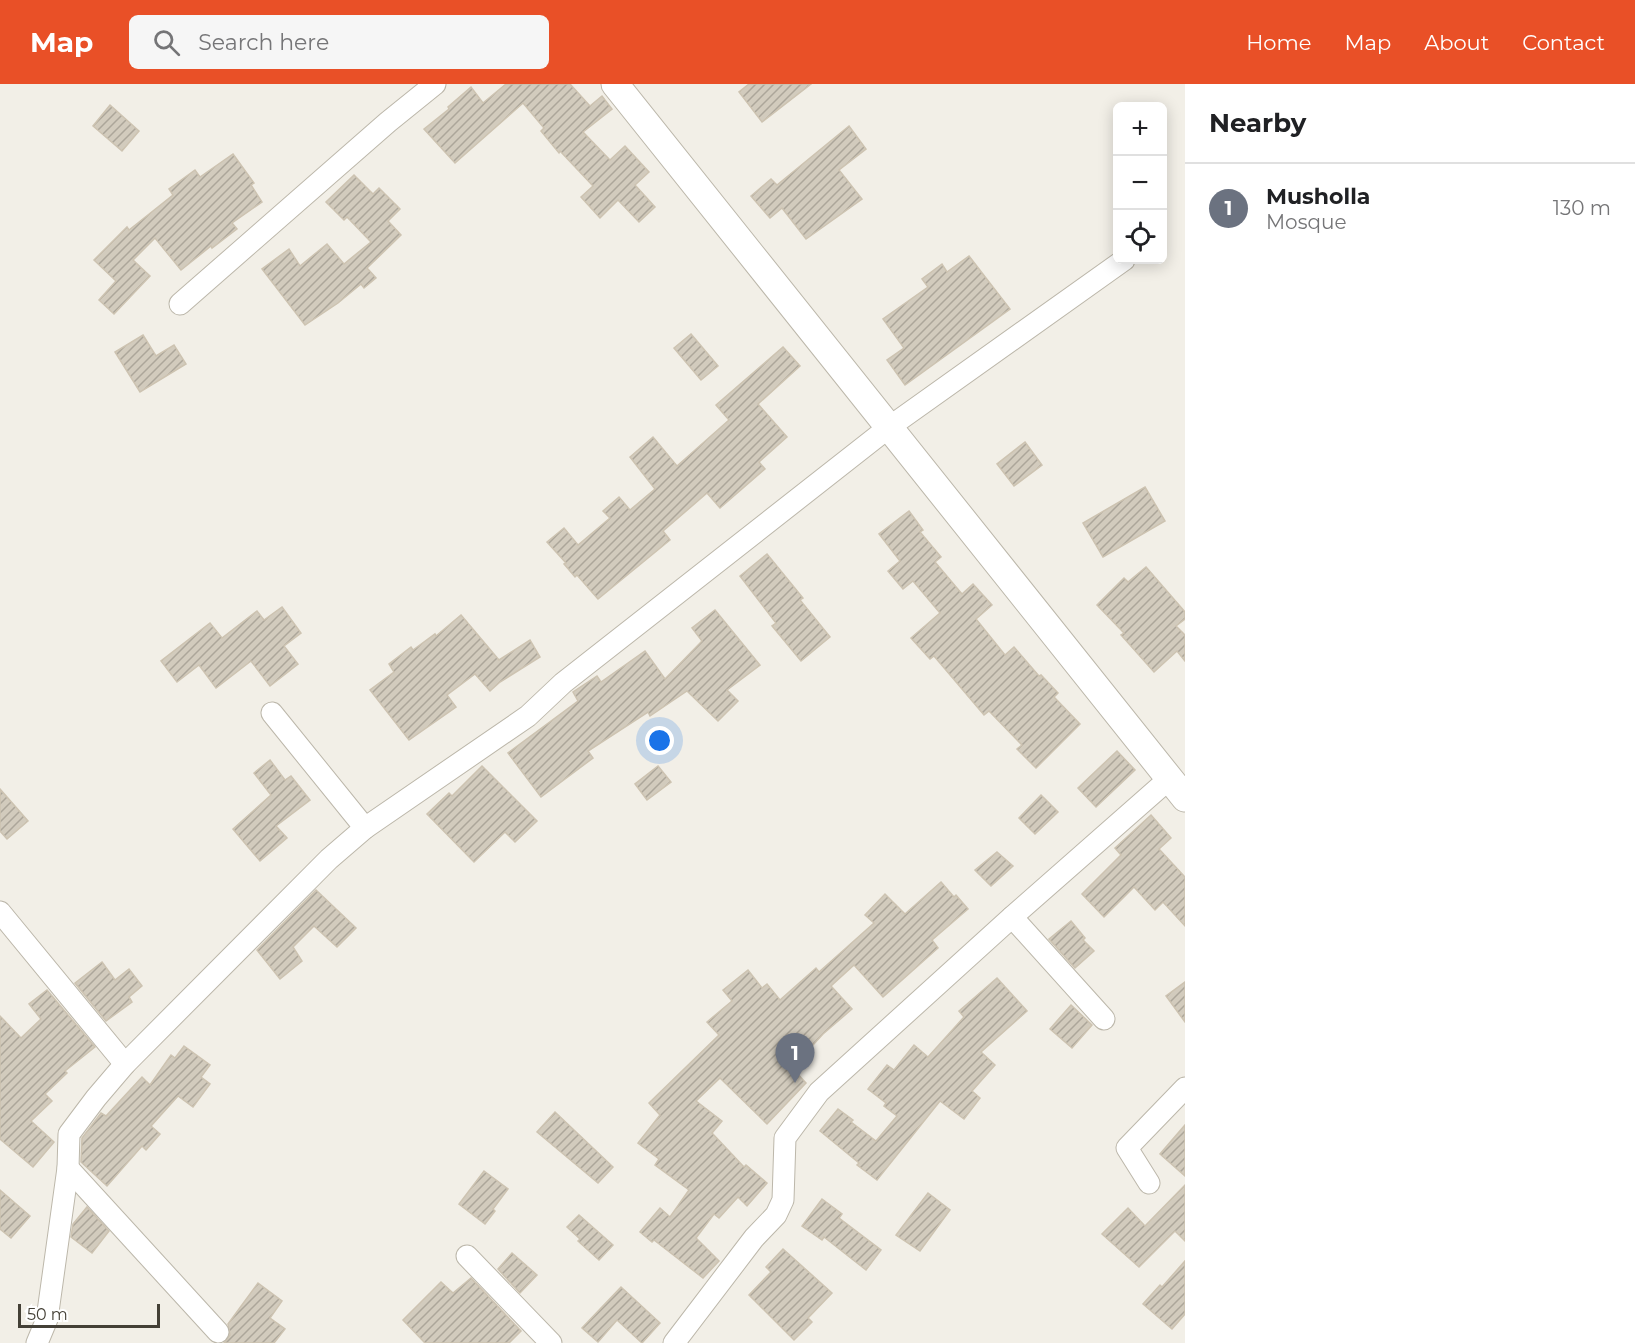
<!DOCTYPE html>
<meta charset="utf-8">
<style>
body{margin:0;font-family:Montserrat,sans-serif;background:#f6f6f6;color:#202124}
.controls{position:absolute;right:18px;top:18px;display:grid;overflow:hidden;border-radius:9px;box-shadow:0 3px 15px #0003}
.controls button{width:54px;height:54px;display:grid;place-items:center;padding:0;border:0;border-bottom:2px solid #e0e0e0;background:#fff;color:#202124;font:30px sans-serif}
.scale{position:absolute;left:18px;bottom:15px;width:142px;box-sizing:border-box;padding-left:6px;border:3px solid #444036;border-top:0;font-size:16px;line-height:21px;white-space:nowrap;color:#444036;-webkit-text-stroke:4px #fff;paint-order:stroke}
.you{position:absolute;left:660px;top:657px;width:21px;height:21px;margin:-15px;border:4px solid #fff;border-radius:50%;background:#1a73e8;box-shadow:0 0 0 9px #1a73e833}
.badge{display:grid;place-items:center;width:39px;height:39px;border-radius:50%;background:#e95027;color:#fff;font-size:20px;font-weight:700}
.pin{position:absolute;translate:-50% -50px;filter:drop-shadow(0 2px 3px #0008)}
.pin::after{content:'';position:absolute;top:32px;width:21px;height:18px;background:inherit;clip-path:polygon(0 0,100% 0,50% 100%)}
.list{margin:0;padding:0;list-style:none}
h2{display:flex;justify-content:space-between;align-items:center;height:78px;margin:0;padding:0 24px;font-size:26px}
h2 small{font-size:20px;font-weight:400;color:#757577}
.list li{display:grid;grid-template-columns:39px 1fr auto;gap:18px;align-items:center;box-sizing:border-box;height:90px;padding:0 24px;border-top:2px solid #e0e0e0}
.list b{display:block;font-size:22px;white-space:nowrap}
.list p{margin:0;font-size:20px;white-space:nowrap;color:#757577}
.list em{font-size:20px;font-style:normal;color:#757577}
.icon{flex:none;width:33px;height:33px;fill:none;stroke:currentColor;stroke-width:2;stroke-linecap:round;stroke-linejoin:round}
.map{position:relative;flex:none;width:1185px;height:1259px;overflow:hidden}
header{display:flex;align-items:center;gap:36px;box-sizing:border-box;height:84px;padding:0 30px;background:#e95027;color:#fff}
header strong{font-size:28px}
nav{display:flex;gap:33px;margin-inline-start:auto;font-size:21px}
.search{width:420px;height:54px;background:#f6f6f6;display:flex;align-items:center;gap:15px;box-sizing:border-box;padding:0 21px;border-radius:9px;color:#757577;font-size:22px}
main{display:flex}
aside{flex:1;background:#fff}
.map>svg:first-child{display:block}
</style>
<header>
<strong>Map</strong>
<div class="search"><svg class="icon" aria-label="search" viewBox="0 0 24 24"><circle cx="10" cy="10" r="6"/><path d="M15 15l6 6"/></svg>Search here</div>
<nav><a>Home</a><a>Map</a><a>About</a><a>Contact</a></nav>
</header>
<main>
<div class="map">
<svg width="1185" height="1259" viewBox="0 0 1185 1259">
<defs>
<pattern id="building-hatch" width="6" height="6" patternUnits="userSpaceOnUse" patternTransform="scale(1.5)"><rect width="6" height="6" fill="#d2cbbd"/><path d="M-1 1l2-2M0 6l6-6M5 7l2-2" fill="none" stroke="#aca69a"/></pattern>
</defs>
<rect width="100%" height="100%" fill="#f2efe7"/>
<!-- building -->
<g fill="url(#building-hatch)" stroke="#cdc3b1" stroke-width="1.5">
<polygon points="506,0 570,0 590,22 602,12 612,25 583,48 610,76 625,62 649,88 635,101 655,123 639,138 618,116 600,134 581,113 593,102 560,67 559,69 541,47 544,44 523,19 455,79 424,45 449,25 448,23 471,3 483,19"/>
<polygon points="749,0 811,0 762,38 739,8"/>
<polygon points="110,21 139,47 122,67 93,42"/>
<polygon points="849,42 866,65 839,86 862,115 806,155 782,124 770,134 751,112 771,95 777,101"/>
<polygon points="233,70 254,99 251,101 262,118 232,139 237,145 212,164 211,162 181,186 155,154 133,176 150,192 114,230 99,216 116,197 94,176 127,143 129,146 173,111 169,105 195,86 200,93"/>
<polygon points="354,91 373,110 379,104 400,125 388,137 401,151 367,184 376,194 364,204 361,200 338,219 305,241 262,185 289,165 300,182 327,160 344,180 371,158 347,133 344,136 326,118"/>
<polygon points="969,172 1010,225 905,301 887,276 904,264 883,235 928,203 922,195 942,180 947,188"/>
<polygon points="691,250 718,282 701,296 674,264"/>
<polygon points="143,251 156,272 174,261 186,280 140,308 115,268"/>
<polygon points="783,263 800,282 758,320 787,353 759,378 765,385 720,424 707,409 663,447 670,456 598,515 577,491 575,493 564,480 566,479 547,458 564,444 578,461 610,434 603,427 619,413 630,426 655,405 630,373 653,353 677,382 729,336 716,321"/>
<polygon points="1025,358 1042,381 1014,402 997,380"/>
<polygon points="1145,403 1165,437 1103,473 1083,439"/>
<polygon points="909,427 923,446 920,448 941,473 935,478 962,510 973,500 992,521 976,535 1005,571 1014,563 1039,592 1041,591 1058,609 1054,613 1080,640 1036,684 1017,665 1022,661 989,627 984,631 934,572 930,575 911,554 940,529 913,497 903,505 888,487 900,477 879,450"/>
<polygon points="767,470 803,514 800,516 830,553 801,577 772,542 776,539 740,492"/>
<polygon points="1146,483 1185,528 1185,535 1176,542 1185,551 1185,577 1177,567 1154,588 1121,551 1124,549 1097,521 1124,494 1128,498"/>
<polygon points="282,523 301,549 284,562 298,580 270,602 251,577 216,604 199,581 177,598 161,577 210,539 222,554 257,527 264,536"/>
<polygon points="715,526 760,581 727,606 738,617 718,637 687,607 650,632 648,628 588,667 593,674 541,713 508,669 578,617 573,608 597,592 601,598 645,567 665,595 702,557 692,544"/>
<polygon points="461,531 499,576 530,556 540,573 500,598 490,607 475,590 447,611 456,623 409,656 370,606 394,588 389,580 411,563 413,566 435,550 436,552"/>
<polygon points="1117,667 1135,686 1096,723 1078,704"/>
<polygon points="270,676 285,696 291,692 310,716 276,742 287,754 260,777 233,745 271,711 254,689"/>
<polygon points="482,682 537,737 515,758 505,748 474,778 427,730 449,709 452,712"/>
<polygon points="658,682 671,698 647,716 635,700"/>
<polygon points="0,705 28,737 7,755 0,747"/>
<polygon points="1041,711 1058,728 1035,750 1019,734"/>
<polygon points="1151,731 1171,754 1159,765 1185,793 1185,842 1163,818 1155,826 1134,803 1104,833 1082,810 1121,771 1115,764"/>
<polygon points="997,768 1013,782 991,802 975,786"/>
<polygon points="941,798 954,813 956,811 968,825 932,856 938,864 883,913 854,881 831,902 852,925 823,950 792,984 806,999 767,1040 720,994 696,1017 722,1037 712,1049 744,1083 746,1081 767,1099 747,1122 738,1113 719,1134 714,1130 696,1154 719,1177 703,1194 654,1156 652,1158 640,1148 660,1124 670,1133 689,1106 655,1081 659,1075 638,1059 660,1031 649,1019 719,951 707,938 732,917 723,906 748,886 762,904 767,900 780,916 816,884 819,888 874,839 865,831 885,810 905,830"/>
<polygon points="316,806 356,844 337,863 314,842 293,863 302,877 280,895 257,866"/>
<polygon points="1071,837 1085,854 1083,856 1094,867 1075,884 1049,855"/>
<polygon points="102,878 115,896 129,885 142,902 129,913 132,918 106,937 75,899"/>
<polygon points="997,894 1027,927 981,968 995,981 972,1007 980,1014 964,1035 940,1017 877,1096 857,1081 859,1079 820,1047 838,1025 853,1036 851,1038 876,1057 897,1032 884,1022 886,1019 868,1005 887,981 894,986 914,961 928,973 964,933 959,927"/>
<polygon points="1185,898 1185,938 1166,912"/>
<polygon points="47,906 95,963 65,987 67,989 45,1010 52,1017 31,1037 54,1058 33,1083 0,1055 0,932 21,954 41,935 29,920"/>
<polygon points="1071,921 1092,941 1072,964 1050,945"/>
<polygon points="184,962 210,981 201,993 210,1000 193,1023 178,1012 151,1042 160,1050 146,1066 142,1062 107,1102 81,1078 82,1054 101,1029 106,1032 142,993 150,1001 171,971 175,974"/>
<polygon points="555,1028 613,1083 598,1099 537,1048"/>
<polygon points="1185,1041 1185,1092 1160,1070"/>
<polygon points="484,1087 508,1105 493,1125 495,1127 485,1140 459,1120"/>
<polygon points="1185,1101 1185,1157 1175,1147 1139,1183 1102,1150 1128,1124 1145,1142"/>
<polygon points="0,1106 30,1132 11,1154 0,1145"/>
<polygon points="928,1109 950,1126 920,1167 896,1151"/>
<polygon points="822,1115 842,1130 839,1134 881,1166 866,1186 824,1153 822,1156 802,1142"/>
<polygon points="87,1123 109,1147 92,1169 71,1153 73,1140"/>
<polygon points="579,1131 613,1161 599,1176 578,1157 580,1155 567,1143"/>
<polygon points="783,1165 832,1209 808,1234 812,1238 794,1256 749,1211 771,1188 766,1183"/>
<polygon points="512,1169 537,1191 520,1209 498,1185"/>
<polygon points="1185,1177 1185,1230 1172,1245 1143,1220 1160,1201 1162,1203"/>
<polygon points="471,1194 521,1247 509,1259 425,1259 403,1236 441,1198 453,1209"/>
<polygon points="258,1199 282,1217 270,1234 285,1245 274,1259 224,1259 230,1251 228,1240"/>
<polygon points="621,1203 660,1239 642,1259 617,1236 598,1258 582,1244"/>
</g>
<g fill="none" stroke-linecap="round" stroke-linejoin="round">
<!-- minor casing -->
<g stroke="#bcb7aa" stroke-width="23">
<g id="minor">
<polyline points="180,220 388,38 435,0"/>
<polyline points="272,629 365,744"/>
<polyline points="0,828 125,980"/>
<polyline points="1012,833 1104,935"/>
<polyline points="68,1084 218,1248"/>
<polyline points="1149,1099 1127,1064 1185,1004"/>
<polyline points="467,1172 551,1259"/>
<polyline points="37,1259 47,1235 68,1084 69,1050 96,1014 125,980 329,775 365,744 528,632 563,599 888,344 1124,176"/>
<polyline points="674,1259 754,1154 776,1131 783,1116 785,1054 819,1008 1012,833 1169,695"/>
</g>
</g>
<!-- tertiary casing -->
<g stroke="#bcb7aa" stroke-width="29">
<polyline id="tertiary" points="615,0 1185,714"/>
</g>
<!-- minor -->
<use href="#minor" stroke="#fff" stroke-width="21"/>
<!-- tertiary -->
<use href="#tertiary" stroke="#fff" stroke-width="27"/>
</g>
</svg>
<div class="controls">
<button>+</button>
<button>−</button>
<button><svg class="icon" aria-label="locate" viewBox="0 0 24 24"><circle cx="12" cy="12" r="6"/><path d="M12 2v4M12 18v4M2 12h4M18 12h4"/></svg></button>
</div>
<div class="scale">50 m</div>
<div class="you"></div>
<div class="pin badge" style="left:795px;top:999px;background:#6b7280">1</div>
</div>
<aside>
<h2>Nearby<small></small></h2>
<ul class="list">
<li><span class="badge" style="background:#6b7280">1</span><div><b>Musholla</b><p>Mosque</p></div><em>130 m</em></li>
</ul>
</aside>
</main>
